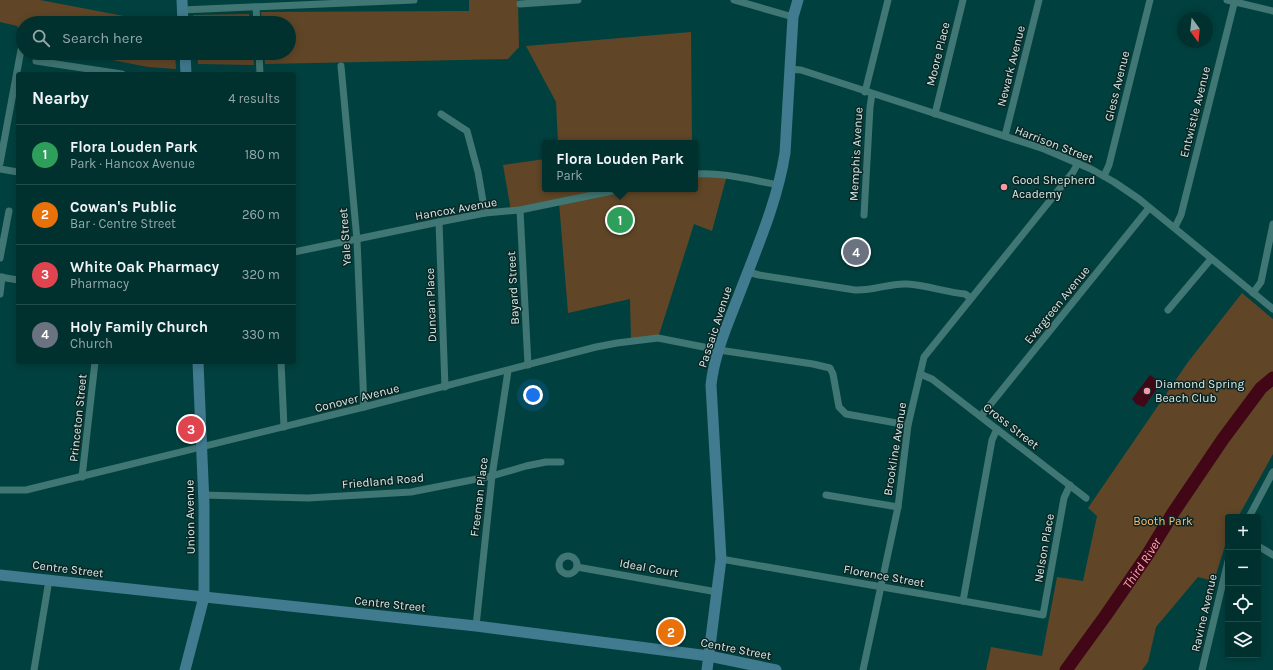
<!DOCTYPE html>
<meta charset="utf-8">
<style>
body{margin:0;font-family:Karla,sans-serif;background:#0a3937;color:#f1f3f6}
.controls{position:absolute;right:12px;bottom:12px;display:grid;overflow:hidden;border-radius:4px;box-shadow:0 2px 10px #0003}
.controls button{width:36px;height:36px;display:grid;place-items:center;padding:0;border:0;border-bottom:1px solid #224c4b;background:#00312f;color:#f1f3f6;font:20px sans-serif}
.compass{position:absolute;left:1177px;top:12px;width:36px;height:36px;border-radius:50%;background:#00312f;box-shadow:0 2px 10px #0003;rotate:165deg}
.you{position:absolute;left:533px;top:395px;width:14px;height:14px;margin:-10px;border:3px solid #fff;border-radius:50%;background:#1a73e8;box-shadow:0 0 0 6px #1a73e833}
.badge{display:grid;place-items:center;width:26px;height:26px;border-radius:50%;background:#1a73e8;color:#fff;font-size:13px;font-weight:700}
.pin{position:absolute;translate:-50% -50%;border:2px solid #fff;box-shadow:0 1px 4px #0006}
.popup{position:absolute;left:542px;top:140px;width:156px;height:52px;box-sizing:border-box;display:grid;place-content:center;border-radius:4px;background:#00312f;filter:drop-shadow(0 1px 3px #0005);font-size:13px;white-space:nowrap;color:#95a9aa}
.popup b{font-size:15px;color:#f1f3f6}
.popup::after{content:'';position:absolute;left:50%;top:100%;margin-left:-8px;border:8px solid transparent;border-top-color:#00312f}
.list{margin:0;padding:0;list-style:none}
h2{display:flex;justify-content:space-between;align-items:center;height:52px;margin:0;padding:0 16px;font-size:17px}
h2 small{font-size:13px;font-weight:400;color:#95a9aa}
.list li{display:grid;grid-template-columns:26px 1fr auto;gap:12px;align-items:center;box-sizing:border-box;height:60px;padding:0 16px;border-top:1px solid #224c4b}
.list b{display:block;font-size:15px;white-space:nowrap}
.list p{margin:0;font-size:13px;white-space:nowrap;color:#95a9aa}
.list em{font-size:13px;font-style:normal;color:#95a9aa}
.icon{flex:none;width:22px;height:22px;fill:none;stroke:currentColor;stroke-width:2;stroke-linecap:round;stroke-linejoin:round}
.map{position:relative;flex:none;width:1273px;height:670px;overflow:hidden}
.search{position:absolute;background:#00312f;box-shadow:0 2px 10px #0003;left:16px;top:16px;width:280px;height:44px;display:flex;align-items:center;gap:10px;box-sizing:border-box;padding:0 14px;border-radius:22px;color:#95a9aa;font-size:15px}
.panel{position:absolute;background:#00312f;box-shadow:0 2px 10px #0003;left:16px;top:72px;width:280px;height:292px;border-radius:4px}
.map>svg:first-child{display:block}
</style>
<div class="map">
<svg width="1273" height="670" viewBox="0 0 1273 670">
<rect width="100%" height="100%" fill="#00413f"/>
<!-- green -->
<g fill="#604627">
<polygon points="0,0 40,0 145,20 172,22 172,23 23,23 23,34 17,26 0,22"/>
<polygon points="469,0 518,0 519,47 508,59 265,64 264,53 289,53 289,23 262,23 261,12 469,11"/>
<polygon points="249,14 250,23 194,23 193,15"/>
<polygon points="691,32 692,143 558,143 556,102 526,46"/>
<polygon points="76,53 175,53 176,69 148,67"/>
<polygon points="197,53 253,53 254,65 198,64"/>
<polygon points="545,159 545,189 695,189 695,174 727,175 712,231 694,224 658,338 631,342 630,299 568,313 559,202 511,211 503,165"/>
<polygon points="1242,293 1273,319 1273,454 1238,517 1228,517 1228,536 1214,581 1198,577 1156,627 1148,662 1142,670 986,670 991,647 1042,656 1057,577 1083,581 1097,516 1088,508 1188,362"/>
</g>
<!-- water -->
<polygon fill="#420717" points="1150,375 1161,383 1144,407 1136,404 1132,399"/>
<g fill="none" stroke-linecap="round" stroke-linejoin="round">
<!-- river -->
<path stroke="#420717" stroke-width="13" id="s1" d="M 1066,670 L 1106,615 L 1146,557 L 1173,513 L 1223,439 L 1261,388 L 1273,378"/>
<!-- street -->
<g stroke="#407673" stroke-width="7">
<polyline points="734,0 793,17"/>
<polyline points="1227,0 1273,11"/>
<polyline points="520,4 578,0"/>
<polyline points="256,7 257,23"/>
<polyline points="182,10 414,0"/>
<polyline points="259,53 260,74"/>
<polyline points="36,61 122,74"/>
<polyline points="341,66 357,240 364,407"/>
<polyline points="790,69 801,70 1044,149 1091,169 1114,182 1139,199 1273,309"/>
<polyline points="865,92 888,0"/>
<polyline points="441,114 467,131 478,172 485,213"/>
<polyline points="935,114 963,0"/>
<polyline points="1005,136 1039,0"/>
<polyline points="0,163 21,50"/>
<polyline points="0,169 18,172"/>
<path d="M 695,174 C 723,172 751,180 779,185"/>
<polyline points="1104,176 1109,165 1150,0"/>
<polyline points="520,210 528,365"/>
<polyline points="864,215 870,107 872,94"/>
<polyline points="439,222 445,387"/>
<polyline points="1175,227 1181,215 1235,0"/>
<polyline points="294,252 439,222 485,213 520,210 622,189"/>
<polyline points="0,258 9,211"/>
<path d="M 748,272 L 759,275 L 855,290 C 874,291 889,283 907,284 C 926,285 945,292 965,294 L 971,298"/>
<polyline points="0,277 18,280"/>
<polyline points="1253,293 1261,282 1273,224"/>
<polyline points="0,294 2,277"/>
<polyline points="1168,310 1211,259"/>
<polyline points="281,362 284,427"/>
<polyline points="920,374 932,379 1086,498"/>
<polyline points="981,416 1149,208"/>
<polyline points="82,477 95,362"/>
<polyline points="0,490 26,490 364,407 596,347 617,343 658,338 719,350 813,364 830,368 833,374 839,407 846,414 908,425"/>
<polyline points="203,495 308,498 411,492 492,476 526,466 546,462 561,462"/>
<polyline points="826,495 898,507"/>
<polyline points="1249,517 1273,472"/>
<polyline points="1258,546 1273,555"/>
<circle cx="568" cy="565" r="9"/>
<polyline points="721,559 963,601 1043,615 1064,498 1070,485"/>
<polyline points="577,567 717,592"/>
<polyline points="963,601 992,440 997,429"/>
<polyline points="476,626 492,476 508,371"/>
<polyline points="34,670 49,580"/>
<polyline points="863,670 898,507 908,425 924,357 1073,172 1078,163"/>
<polyline points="1202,670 1228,561"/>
</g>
<!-- secondary -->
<g stroke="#407b8f" stroke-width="11">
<polyline points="182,0 183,23"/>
<polyline points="185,53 186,74"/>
<polyline points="0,575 476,626 709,656 776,670"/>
<polyline points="185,670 204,597 204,504 198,362"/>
<path d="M 707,670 L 721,559 L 711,385 C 714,356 726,328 737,300 C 755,252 777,204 785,153 L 793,17 L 798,0"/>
</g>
</g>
<!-- markers -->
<g fill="#f49aa7" stroke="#0d2422" stroke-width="1.5">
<circle cx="1004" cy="187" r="4"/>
<circle cx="1147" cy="391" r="4"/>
</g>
<g text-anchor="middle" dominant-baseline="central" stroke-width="3" stroke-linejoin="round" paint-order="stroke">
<!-- street labels -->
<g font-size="12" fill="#d1ecea" stroke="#0d2422">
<text transform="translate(938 54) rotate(-76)">Moore Place</text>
<text transform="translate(1011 66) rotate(-76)">Newark Avenue</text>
<text transform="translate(1117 86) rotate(-76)">Gless Avenue</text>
<text transform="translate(1195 112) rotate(-76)">Entwistle Avenue</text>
<text transform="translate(1054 144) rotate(21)">Harrison Street</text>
<text transform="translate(856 154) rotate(-87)">Memphis Avenue</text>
<text transform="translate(456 209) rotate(-10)">Hancox Avenue</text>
<text transform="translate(345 237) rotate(-94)">Yale Street</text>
<text transform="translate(513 288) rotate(-93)">Bayard Street</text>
<text transform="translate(431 305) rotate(-92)">Duncan Place</text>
<text transform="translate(1057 305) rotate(-51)">Evergreen Avenue</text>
<text transform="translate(715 327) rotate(-72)">Passaic Avenue</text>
<text transform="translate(357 398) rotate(-14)">Conover Avenue</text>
<text transform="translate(78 418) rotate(-84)">Princeton Street</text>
<text transform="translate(1011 426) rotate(38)">Cross Street</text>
<text transform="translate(895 449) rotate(-81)">Brookline Avenue</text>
<text transform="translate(383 481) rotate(-5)">Friedland Road</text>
<text transform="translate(479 497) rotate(-83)">Freeman Place</text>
<text transform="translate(190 517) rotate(-91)">Union Avenue</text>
<text transform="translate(1044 548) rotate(-80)">Nelson Place</text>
<text transform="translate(649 568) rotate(10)">Ideal Court</text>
<text transform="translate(68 569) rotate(7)">Centre Street</text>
<text transform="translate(884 576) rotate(10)">Florence Street</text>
<text transform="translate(390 604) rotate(6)">Centre Street</text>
<text transform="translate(1204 613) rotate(-77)">Ravine Avenue</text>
<text transform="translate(736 649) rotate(11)">Centre Street</text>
</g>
<!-- poi labels -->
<g font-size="12" fill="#d1ecea" stroke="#0d2422" text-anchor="start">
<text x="1012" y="180">Good Shepherd<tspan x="1012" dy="14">Academy</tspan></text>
<text x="1155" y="384">Diamond Spring<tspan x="1155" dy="14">Beach Club</tspan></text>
</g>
<!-- park labels -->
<g font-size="12" fill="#fdbf73" stroke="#0d2422">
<text x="1163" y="521">Booth Park</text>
</g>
<!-- water labels -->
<g font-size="13" font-style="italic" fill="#fbacb6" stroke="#0d2422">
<text stroke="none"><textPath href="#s1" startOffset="131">Third River</textPath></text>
</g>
</g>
</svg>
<div class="controls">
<button>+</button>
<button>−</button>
<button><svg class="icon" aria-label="locate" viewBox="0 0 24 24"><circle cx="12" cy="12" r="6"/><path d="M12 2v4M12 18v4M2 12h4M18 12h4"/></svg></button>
<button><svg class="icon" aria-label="layers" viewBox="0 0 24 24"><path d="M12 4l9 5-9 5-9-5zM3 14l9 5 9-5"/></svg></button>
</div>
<svg class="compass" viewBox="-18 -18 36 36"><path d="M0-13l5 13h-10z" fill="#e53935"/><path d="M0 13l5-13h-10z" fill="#95a9aa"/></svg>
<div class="you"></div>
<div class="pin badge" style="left:620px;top:220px;background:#2e9e5b">1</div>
<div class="popup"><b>Flora Louden Park</b>Park</div>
<div class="pin badge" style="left:671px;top:632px;background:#e8710a">2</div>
<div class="pin badge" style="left:191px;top:429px;background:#e0444e">3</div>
<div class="pin badge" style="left:856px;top:252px;background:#6b7280">4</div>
<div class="search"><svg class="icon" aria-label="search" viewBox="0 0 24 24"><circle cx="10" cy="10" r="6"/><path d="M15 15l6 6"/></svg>Search here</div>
<section class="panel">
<h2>Nearby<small>4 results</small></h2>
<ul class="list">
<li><span class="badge" style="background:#2e9e5b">1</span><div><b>Flora Louden Park</b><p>Park · Hancox Avenue</p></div><em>180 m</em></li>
<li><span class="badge" style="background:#e8710a">2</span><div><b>Cowan's Public</b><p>Bar · Centre Street</p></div><em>260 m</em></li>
<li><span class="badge" style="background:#e0444e">3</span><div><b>White Oak Pharmacy</b><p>Pharmacy</p></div><em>320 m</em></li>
<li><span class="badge" style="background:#6b7280">4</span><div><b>Holy Family Church</b><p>Church</p></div><em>330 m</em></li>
</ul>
</section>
</div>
